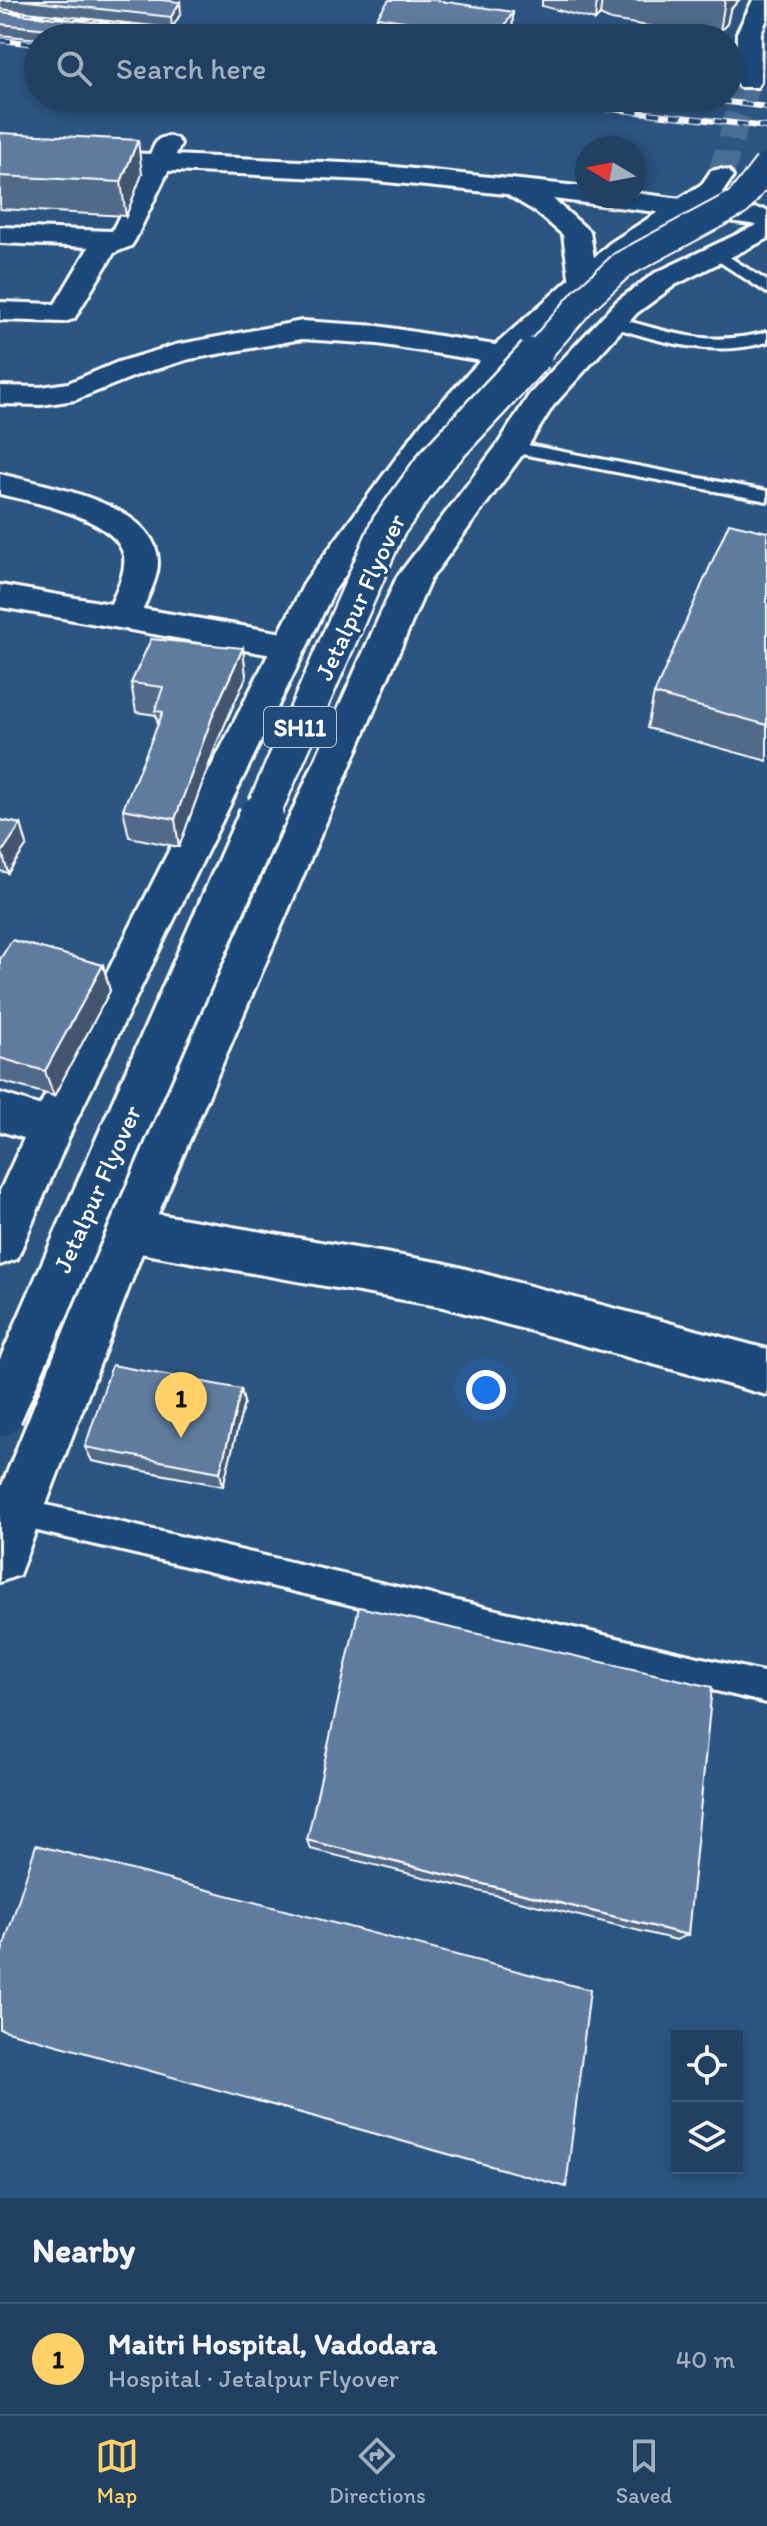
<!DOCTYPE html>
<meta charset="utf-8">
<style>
body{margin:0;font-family:Itim,sans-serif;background:#294768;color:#f1f3f6}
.controls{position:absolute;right:24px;bottom:24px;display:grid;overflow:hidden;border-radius:0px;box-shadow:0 4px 12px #0003}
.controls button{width:72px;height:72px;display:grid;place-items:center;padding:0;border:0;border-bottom:2px solid #3e5977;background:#214062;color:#f1f3f6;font:40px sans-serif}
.compass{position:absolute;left:575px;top:136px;width:72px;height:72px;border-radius:50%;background:#214062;box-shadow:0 4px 12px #0003;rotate:280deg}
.you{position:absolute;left:486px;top:1390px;width:28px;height:28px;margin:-20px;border:6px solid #fff;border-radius:50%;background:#1a73e8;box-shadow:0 0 0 12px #1a73e833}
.badge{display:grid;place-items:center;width:52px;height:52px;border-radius:50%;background:#ffd166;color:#111;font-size:26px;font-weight:700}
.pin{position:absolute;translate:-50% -66px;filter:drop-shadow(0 2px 4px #0008)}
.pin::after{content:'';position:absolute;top:42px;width:28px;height:24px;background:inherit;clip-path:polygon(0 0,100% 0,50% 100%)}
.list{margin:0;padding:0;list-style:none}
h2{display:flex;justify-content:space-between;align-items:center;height:104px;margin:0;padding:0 32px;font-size:34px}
h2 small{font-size:26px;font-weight:400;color:#a2afbe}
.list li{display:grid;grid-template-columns:52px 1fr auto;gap:24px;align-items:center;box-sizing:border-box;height:112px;padding:0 32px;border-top:2px solid #3e5977}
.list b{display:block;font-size:30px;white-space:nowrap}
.list p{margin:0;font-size:26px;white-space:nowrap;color:#a2afbe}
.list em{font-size:26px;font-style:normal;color:#a2afbe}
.icon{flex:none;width:44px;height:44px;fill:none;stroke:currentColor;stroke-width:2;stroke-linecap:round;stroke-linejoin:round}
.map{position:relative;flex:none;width:767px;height:2198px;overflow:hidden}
.search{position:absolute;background:#214062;box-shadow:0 4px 12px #0003;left:24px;right:24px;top:24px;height:88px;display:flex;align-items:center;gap:20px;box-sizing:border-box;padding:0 28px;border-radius:44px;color:#a2afbe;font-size:30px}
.sheet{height:216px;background:#214062}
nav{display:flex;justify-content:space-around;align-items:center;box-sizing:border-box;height:112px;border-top:2px solid #3e5977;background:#214062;font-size:22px;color:#a2afbe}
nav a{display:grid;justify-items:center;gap:4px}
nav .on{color:#ffd166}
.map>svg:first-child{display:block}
</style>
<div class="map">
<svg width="767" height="2198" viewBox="0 0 767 2198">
<rect width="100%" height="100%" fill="#2c5582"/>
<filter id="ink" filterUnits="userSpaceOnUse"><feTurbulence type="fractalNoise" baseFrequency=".0125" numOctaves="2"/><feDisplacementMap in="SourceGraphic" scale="16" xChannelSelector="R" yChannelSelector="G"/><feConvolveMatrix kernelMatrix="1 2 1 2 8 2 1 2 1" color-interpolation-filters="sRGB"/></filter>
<g filter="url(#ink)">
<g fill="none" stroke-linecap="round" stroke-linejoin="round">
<!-- minor-tunnel -->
<polyline stroke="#4c6e95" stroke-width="26" stroke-dasharray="26 13" stroke-linecap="butt" points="720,177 748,82"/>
<!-- service casing -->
<g stroke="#fff" stroke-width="6">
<g id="service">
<polygon points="717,249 767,281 767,293 712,257 709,254"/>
<path d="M 613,317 C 671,332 706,348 767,332 L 767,342 C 711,358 661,342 607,325 L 607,319 Z"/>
<polygon points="512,442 767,491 767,501 506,451 503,447"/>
<polygon points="16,1498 767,1673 767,1703 16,1526 6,1522 2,1512 6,1502"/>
</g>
</g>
<!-- minor casing -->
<g stroke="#fff" stroke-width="6">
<g id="minor">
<polygon points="753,0 767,0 767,19 761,33 760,82 757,87 739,87 736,82 737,33"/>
<polygon points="168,136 177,139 181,144 135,240 131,246 114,253 74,319 64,322 0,320 0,302 55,304 89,247 0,243 0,227 112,231 155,144 159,139"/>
<polygon points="720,169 729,171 733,177 720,196 702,196 698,190 711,171"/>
<polygon points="302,321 378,326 501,346 511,349 516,355 511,361 501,364 378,344 302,339 190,359 140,374 75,400 41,405 0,404 0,386 41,387 68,383 118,362 175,345"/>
<path d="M 0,474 C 43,485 158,503 158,562 C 158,578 149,594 143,609 L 289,634 L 301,638 L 307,646 L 301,654 L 289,658 L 0,607 L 0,585 L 111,604 C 117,589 126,572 124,556 C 116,517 32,502 0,494 Z"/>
<polygon points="0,1093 67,1114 73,1127 67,1140 51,1146 0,1131"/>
<polygon points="128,1209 443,1263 767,1349 767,1395 443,1307 128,1251 112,1245 105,1230 112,1215"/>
</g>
</g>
<!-- tertiary casing -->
<g stroke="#fff" stroke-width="6">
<g id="tertiary">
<polygon points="711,182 720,184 724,190 720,196 630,255 511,361 444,437 334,591 73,1127 17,1259 0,1265 0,1191 29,1127 306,580 422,423 491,349 610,243 702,184"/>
<polygon points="767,220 767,239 675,285 637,313 553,406 523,454 430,580 151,1230 19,1575 0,1582 0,1490 105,1230 397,577 498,444 529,395 617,301 655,273"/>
</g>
</g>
<!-- secondary casing -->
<g stroke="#fff" stroke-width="6">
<polygon id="secondary" points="0,147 366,164 587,187 587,196 635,196 635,193 767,210 767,226 553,199 590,232 598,283 594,289 584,291 574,289 570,283 563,235 536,212 506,194 366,180 0,163"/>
</g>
<!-- service -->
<use href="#service" fill="#1f4a7a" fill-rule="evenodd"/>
<!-- minor -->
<use href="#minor" fill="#1f4a7a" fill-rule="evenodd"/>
<!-- tertiary -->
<use href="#tertiary" fill="#1f4a7a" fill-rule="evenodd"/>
<!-- secondary -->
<use href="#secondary" fill="#1f4a7a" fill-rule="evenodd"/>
<!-- rail casing -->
<g stroke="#fff" stroke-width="6">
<g id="rail">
<polyline points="0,11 139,28"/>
<polyline points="0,40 38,44"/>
<polyline points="518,98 767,127"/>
<polyline points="697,98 767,107"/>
</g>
</g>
<!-- rail -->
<use href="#rail" stroke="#1f4a7a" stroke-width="4" stroke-dasharray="11" stroke-linecap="butt"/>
<!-- primary-bridge-far2 casing -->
<g stroke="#fff" stroke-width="30" stroke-linecap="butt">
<polyline id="primary-bridge-far2" points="534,357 585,299 622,265 739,202 767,166"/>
</g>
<!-- primary-bridge-far1 casing -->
<g stroke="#fff" stroke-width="39" stroke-linecap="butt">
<polyline id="primary-bridge-far1" points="260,819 388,527 434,463 535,355"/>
</g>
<!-- primary-bridge casing -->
<g stroke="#fff" stroke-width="50" stroke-linecap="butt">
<polyline id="primary-bridge" points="0,1414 261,817"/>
</g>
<!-- primary-bridge-far2 -->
<use href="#primary-bridge-far2" stroke="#1f4a7a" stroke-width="26"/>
<!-- primary-bridge-far1 -->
<use href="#primary-bridge-far1" stroke="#1f4a7a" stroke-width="34"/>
<!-- primary-bridge -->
<use href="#primary-bridge" stroke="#1f4a7a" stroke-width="44"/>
</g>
<!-- wall -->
<g fill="#516b89" stroke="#fff" stroke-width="2">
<polygon points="0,0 161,0 181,13 172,28 0,9"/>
<polygon points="542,0 739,0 730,10 727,24 720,31 678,31 611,20 600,15 595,20 542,6"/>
<polygon points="0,12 238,38 38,38 38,39 0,35"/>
<polygon points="513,12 512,33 509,38 377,38 377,17"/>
<polygon points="0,133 142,174 126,216 0,209"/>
<polygon points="767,532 767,761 647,728 654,694"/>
<polygon points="243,648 246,677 218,740 179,847 129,837 123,809 158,725 156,715 136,712 131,683"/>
<polygon points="0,820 21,824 27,845 8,873 0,871"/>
<polygon points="0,959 103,965 110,991 54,1096 0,1081"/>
<polygon points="241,1389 244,1403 223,1486 92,1461 85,1447"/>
<polygon points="307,1840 688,1935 676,1940 310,1849"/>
</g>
<!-- shaded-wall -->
<g fill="#42576f" stroke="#fff" stroke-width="2">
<polygon points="597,0 602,0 600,15 595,20"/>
<polygon points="725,0 739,0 730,10 727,24 720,31"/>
<polygon points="180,2 181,13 172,28 171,17"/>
<polygon points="513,12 512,33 509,38 499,38 499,35"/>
<polygon points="138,140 142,174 126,216 121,182"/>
<polygon points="243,648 246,677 218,740 179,847 175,819 214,712"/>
<polygon points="21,824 27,845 8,873 2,852"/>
<polygon points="103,965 110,991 54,1096 45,1071"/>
<polygon points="241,1389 244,1403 223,1486 220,1472"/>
</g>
<!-- building -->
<g fill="#5e7c9f" stroke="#fff" stroke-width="2">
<polygon points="20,0 161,0 180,2 171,17"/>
<polygon points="389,0 434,0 513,12 499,35 377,17"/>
<polygon points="0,12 238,38 137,38 0,24"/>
<polygon points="0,133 138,140 121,182 0,176"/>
<polygon points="729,523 767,532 767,725 654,694"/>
<polygon points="151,639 243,648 214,712 175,819 123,809 163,712 155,711 163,687 131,683"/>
<polygon points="0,820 21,824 2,852 0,852"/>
<polygon points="12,940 103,965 45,1071 0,1058 0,959"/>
<polygon points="112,1365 241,1389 220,1472 85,1447"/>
<polygon points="359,1607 712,1687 688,1935 307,1840"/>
<polygon points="36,1845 590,1990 566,2187 0,2029 0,1958"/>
</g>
</g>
<g text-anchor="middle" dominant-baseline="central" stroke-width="6" stroke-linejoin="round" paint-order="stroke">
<!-- shield labels -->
<rect fill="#1f4a7a" stroke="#bcc9d7" stroke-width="2" x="264" y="707" width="72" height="40" rx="6"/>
<g font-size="24" font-weight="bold" fill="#fff">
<text x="300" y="727">SH11</text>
</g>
<!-- street labels -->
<g font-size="26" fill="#fff" stroke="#1f4a7a">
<text transform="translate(360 597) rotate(-65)">Jetalpur Flyover</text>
<text transform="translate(97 1189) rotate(-66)">Jetalpur Flyover</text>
</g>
</g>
</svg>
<div class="controls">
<button><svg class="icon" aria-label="locate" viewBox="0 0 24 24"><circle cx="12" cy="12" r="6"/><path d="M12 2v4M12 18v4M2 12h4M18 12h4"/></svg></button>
<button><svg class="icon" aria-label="layers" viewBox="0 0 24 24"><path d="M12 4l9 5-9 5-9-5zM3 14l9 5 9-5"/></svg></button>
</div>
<svg class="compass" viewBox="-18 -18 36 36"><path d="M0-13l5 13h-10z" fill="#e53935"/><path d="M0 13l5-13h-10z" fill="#a2afbe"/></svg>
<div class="you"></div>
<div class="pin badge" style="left:181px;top:1438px">1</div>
<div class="search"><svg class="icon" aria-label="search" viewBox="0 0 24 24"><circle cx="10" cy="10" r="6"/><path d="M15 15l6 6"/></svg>Search here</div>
</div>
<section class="sheet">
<h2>Nearby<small></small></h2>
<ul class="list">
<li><span class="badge">1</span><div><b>Maitri Hospital, Vadodara</b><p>Hospital · Jetalpur Flyover</p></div><em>40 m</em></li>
</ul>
</section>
<nav>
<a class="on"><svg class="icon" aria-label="map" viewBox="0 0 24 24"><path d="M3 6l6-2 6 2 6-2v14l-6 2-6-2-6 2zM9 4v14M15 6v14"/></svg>Map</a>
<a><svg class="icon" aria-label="directions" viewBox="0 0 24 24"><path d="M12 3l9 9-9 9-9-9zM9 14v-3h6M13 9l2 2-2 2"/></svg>Directions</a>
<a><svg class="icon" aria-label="saved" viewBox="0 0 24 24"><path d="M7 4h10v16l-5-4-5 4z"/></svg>Saved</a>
</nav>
